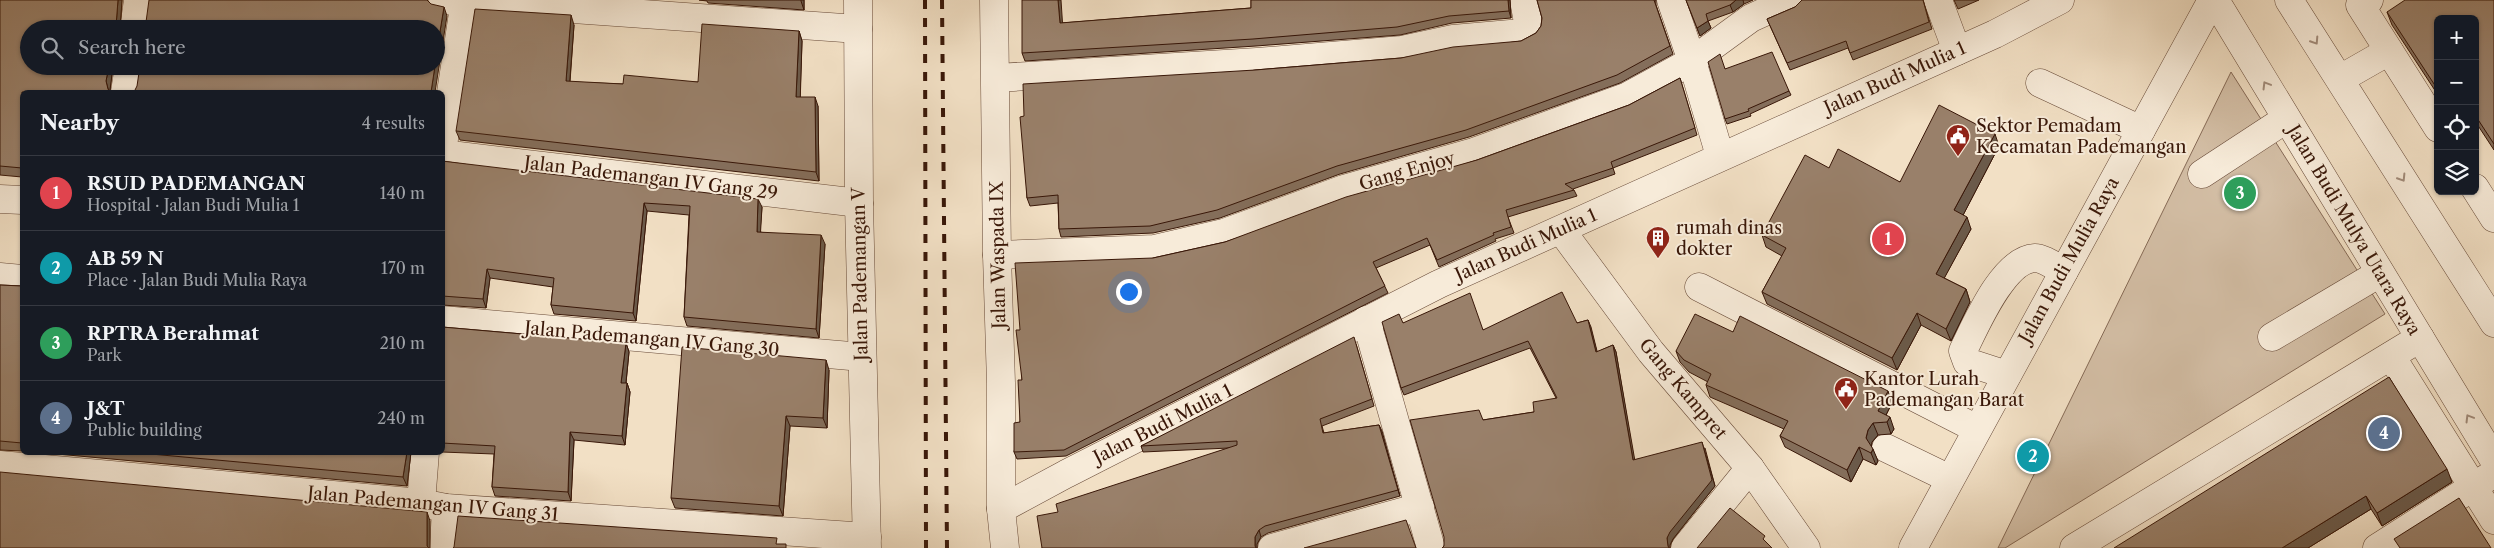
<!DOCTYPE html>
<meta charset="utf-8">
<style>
body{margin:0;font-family:"Libre Caslon Text",serif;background:#242831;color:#f1f3f6}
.controls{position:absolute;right:15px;top:15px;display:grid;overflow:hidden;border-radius:8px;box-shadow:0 1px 4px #0004}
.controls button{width:45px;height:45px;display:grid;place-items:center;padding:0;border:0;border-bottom:1px solid #363941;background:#171b24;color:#f1f3f6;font:25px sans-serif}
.you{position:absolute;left:1128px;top:291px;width:18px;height:18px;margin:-12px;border:4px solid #fff;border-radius:50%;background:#1a73e8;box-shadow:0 0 0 8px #1a73e833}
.badge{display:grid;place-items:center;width:32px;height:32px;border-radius:50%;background:#c59692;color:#fff;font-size:16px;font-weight:700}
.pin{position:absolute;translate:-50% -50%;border:2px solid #fff;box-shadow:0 1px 5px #0006}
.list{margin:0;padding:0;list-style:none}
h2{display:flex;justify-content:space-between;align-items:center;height:65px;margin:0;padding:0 20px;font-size:21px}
h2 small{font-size:16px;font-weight:400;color:#9ea1a6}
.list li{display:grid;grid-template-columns:32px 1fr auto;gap:15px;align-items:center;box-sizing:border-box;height:75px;padding:0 20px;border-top:1px solid #363941}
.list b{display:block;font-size:19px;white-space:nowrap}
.list p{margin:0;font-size:16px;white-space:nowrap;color:#9ea1a6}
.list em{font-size:16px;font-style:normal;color:#9ea1a6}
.icon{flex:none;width:28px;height:28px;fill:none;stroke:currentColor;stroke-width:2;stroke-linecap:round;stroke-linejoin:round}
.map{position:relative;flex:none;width:2494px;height:548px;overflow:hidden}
.search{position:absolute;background:#171b24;box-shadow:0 1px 4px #0004;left:20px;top:20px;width:425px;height:55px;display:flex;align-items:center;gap:12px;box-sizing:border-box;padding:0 18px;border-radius:28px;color:#9ea1a6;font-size:19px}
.panel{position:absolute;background:#171b24;box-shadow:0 1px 4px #0004;left:20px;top:90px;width:425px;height:365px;border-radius:8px}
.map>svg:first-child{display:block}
</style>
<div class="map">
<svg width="2494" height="548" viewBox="0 0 2494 548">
<rect width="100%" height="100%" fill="#f2e0c5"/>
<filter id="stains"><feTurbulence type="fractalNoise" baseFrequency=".004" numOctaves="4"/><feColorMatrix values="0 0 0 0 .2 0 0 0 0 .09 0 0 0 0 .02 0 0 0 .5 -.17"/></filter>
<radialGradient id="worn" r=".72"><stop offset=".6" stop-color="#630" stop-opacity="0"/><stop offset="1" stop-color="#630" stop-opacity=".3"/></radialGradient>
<!-- green -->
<polygon fill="#d3bea5" stroke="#866a56" points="2231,72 2385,314 2005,548 1998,548"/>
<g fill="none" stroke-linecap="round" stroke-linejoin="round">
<!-- minor casing -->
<g stroke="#674937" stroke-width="29">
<g id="minor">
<polyline points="443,0 858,29"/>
<polyline points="858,0 859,203 867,548"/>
<polyline points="994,0 997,255 1001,383 1001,509 1005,548"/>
<polyline points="1671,0 1692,61 1720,156"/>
<polyline points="1938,0 1957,51"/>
<polyline points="2215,0 2494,460"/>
<polyline points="2289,0 2494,323"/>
<polyline points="2369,0 2360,5 2438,128"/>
<polyline points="134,29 138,0"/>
<polyline points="996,78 1257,62 1402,50 1453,39 1522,33 1529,28 1524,0"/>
<polyline points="2340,79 2389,51"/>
<polyline points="2040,83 2141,130"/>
<polyline points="125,92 129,66"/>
<polyline points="442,152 465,0"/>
<polyline points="442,154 859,203"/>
<polyline points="2202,174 2286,119"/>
<polyline points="2475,188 2494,218"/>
<polyline points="0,199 22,200"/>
<polyline points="1561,230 1651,352 1750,468 1806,548"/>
<polyline points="997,255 1155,249 1224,233 1344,189 1474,152 1626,97 1692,61 1751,18 1791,0"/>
<polyline points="0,277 22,279"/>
<polyline points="1699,287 1977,429"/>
<polyline points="442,320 862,357"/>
<polyline points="1366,320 1431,548"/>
<polyline points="2272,337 2380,273"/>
<polyline points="2391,356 2494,520"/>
<path d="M 2007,375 L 1967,362 L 1963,351 C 1975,327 2003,259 2035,258 C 2043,258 2056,267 2064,271"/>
<polyline points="1886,448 1950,479"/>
<polyline points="0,465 421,503 446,508 867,537"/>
<polyline points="421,503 425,452"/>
<polyline points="1001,509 1066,474 1439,284 1995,34 2060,0"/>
<polyline points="444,548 446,508"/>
<polyline points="1272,548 1420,507"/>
<polyline points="1685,548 1750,468"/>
<polyline points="1913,548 2212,0"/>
<polyline points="2074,548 2420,338"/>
<polyline points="2377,548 2490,476"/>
</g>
</g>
<!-- minor -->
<use href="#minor" stroke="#f7ebd9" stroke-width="28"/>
<!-- rail -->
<g stroke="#391708" stroke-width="4" stroke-dasharray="9 9" stroke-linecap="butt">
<polyline points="925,0 926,548"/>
<polyline points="942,0 947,548"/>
</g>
</g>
<!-- wall -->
<g fill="#846e5b" stroke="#391708">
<polygon points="0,0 122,0 120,29 29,29 29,66 113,66 110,90 110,92 22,92 22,177 0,175"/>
<polygon points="699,0 804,0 804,10 708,3 707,1"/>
<polygon points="1251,0 1510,0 1511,18 1452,23 1400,35 1256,46 1025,61 1022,53 1062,23 1251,8"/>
<polygon points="1537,0 1656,0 1656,5 1673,54 1620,83 1469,137 1340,174 1220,218 1153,233 1061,237 1059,229 1058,203 1030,206 1027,198 1024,116 1255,70 1401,58 1521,41 1536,33 1541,26 1542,18"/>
<polygon points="1686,0 1753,0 1744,4 1733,12 1708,21 1711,28 1700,36"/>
<polygon points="1802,0 1923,0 1932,29 1853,60 1848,48 1790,70 1767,19 1795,7"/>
<polygon points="1954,0 1979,0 1958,9"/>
<polygon points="2494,0 2494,150 2475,121 2475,19 2438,19 2438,95 2392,25 2387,12"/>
<polygon points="574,25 570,82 623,84 698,82 799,31 802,41 800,97 818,106 819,181 460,140 456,131"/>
<polygon points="1725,69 1789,91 1791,95 1750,114 1751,116 1727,124 1725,119"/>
<polygon points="1680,78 1697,135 1613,168 1615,174 1573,189 1574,190 1577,196 1508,217 1514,233 1495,239 1496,241 1439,267 1430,245 1376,268 1388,293 1066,456 1017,459 1014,452 1020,422 1022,380 1020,330 1153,258 1225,242 1477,160 1629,105"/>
<polygon points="1999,146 1963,215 1971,229 1944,278 1966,289 1970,302 1951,341 1921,325 1897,370 1767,304 1762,292 1782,256 1766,247 1762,235 1829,168 1900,182"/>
<polygon points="442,161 762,207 760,232 825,244 819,338 687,326 684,317 689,215 647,211 636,321 554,314 551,305 553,287 490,278 486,308 442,305"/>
<polygon points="0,285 22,286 22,451 0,450"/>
<polygon points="1588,320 1597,352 1613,345 1616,352 1634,460 1705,448 1715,486 1673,539 1670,545 1670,548 1442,548 1444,546 1483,420 1534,412 1556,398 1530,348 1404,395 1401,388 1403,323 1483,330 1577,323"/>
<polygon points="442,327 626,343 629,352 626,383 627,383 630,392 625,445 574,440 571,501 495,496 492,487 494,454 442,452"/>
<polygon points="1733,332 1892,403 1886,415 1894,429 1891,434 1878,435 1872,442 1871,446 1878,461 1876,465 1863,459 1851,482 1785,447 1780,436 1784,429 1710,397 1706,385 1708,382 1689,372 1680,362 1676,351"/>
<polygon points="1356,344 1374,406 1322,426 1324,433 1379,425 1400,496 1268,533 1261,537 1257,544 1257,548 1042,548 1058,512 1229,448 1143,452 1141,446"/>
<polygon points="829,370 827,428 790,426 783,516 675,508 671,498"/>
<polygon points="2389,377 2452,482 2382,526 2371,509 2308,548"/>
<polygon points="35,452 411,452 407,486"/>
</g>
<!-- shaded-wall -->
<g fill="#6b5a4a" stroke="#391708">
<polygon points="118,0 122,0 120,29 117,29 116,26"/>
<polygon points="801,0 804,0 804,10 801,1"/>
<polygon points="1058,0 1061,0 1063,31 1060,23"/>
<polygon points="1508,0 1510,0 1511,18 1509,11"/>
<polygon points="1736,0 1743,0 1744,4 1733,12 1730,5"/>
<polygon points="444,7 447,16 435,92 431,92 435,66 436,66 436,56"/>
<polygon points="571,15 574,25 569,91 566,81"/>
<polygon points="1708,21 1711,28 1700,36 1697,28"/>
<polygon points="799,31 802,41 800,107 796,97"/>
<polygon points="109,66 113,66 110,90 110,92 108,89 106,81"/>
<polygon points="815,97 818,106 819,181 816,172"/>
<polygon points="1995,134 1999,146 1959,223 1954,210"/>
<polygon points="758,199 762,207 760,241 757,232"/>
<polygon points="644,203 647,211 636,321 633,313"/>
<polygon points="1967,217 1971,229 1940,286 1936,274"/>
<polygon points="821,235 825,244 819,338 816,329"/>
<polygon points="487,269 490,278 486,308 483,299"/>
<polygon points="1966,289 1970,302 1951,341 1946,329"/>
<polygon points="1917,313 1921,325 1897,370 1892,358"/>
<polygon points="1588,320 1591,327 1599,359 1596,352"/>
<polygon points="626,343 629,352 625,392 621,383"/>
<polygon points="1613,345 1616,352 1636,467 1633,460"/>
<polygon points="826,360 829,370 827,428 823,418"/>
<polygon points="627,383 630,392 625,445 622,436"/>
<polygon points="1888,391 1892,403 1882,423 1878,411"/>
<polygon points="786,416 790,426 783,516 779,506"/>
<polygon points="1890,417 1894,429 1891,434 1887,422"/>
<polygon points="1873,423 1878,435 1872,442 1871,450 1866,438 1868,430"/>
<polygon points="1379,425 1382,431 1400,496 1398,490"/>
<polygon points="570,432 574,440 571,501 568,492"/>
<polygon points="1702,442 1715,486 1673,539 1670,545 1670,548 1668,548 1667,538"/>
<polygon points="1859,447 1863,459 1851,482 1847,470"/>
<polygon points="1873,449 1878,461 1876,465 1871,453"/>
<polygon points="407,452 411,452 407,486 403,477"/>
<polygon points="2447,469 2452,482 2382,526 2377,513"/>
<polygon points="2366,496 2371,509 2308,548 2282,548"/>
<polygon points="427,512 430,521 430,548 428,548 427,546"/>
<polygon points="1259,530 1261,537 1257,544 1257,548 1255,548 1255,537"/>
</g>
<!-- building -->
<g fill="#99806a" stroke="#391708">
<polygon points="0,0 118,0 116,26 118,29 29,29 29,66 109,66 106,81 108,89 110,92 22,92 22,168 0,166"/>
<polygon points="149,0 427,0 431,4 444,7 436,56 436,29 144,29 146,22"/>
<polygon points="1022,0 1058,0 1060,23 1251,8 1251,0 1508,0 1509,11 1449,16 1397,27 1253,39 1022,53"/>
<polygon points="1537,0 1654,0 1670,46 1617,75 1466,130 1337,166 1217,210 1150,226 1059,229 1058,195 1027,198 1020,117 1024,116 1023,84 1255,70 1401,58 1453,47 1521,41 1536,33 1541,26 1542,18"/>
<polygon points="1686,0 1736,0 1730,5 1706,14 1708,21 1697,28"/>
<polygon points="1802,0 1923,0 1929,22 1850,53 1846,41 1787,63 1767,19 1795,7"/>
<polygon points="2405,0 2494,0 2494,144 2475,115 2475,19 2438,19 2438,86 2436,87 2387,12"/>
<polygon points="475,9 571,15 566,81 623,84 624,75 698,82 702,24 799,31 796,97 815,97 816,172 456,131"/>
<polygon points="1772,52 1789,91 1748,109 1749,111 1725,119 1708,62 1720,54 1725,69"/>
<polygon points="140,66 435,66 431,92 134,92 137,86"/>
<polygon points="1680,78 1695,128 1611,162 1613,168 1565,184 1574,190 1506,210 1511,227 1493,233 1494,235 1437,260 1427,238 1373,262 1385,286 1064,450 1014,452 1014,423 1020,422 1018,380 1022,380 1016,330 1020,330 1015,263 1153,258 1225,242 1346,197 1477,160 1629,105"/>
<polygon points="1939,105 1995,134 1954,210 1967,217 1936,274 1966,289 1946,329 1917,313 1892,358 1762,292 1786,248 1762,235 1805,155 1829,168 1838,149 1900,182"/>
<polygon points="442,161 758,199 757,232 821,235 816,329 684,317 690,206 644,203 633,313 551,305 554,278 487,269 483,299 442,296"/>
<polygon points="0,285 22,286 22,443 0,441"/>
<polygon points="1562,292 1577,323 1588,320 1596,352 1613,345 1633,460 1702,442 1712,480 1670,532 1667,538 1668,546 1669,548 1442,548 1444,546 1444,537 1410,420 1479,410 1483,420 1534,412 1533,402 1557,398 1528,341 1401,388 1382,322 1399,314 1403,323 1470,293 1483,330"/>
<polygon points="1695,314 1733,332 1740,316 1888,391 1878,411 1890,417 1887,422 1873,423 1868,430 1866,438 1873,449 1871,453 1859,447 1847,470 1780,436 1788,421 1706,385 1711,374 1684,360 1676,351"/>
<polygon points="442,327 626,343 621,383 627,383 622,436 570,432 568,492 492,487 495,446 442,443"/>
<polygon points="1354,337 1372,399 1320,419 1323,433 1379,425 1398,490 1265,526 1259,530 1255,537 1255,546 1256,548 1042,548 1037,516 1058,512 1056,504 1237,445 1237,441 1141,446"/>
<polygon points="682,347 826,360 823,418 786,416 779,506 671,498"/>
<polygon points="2389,377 2447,469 2377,513 2366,496 2282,548 2114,548"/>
<polygon points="129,452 407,452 403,477"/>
<polygon points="0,472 427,512 427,546 429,548 0,548"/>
<polygon points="2459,498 2491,548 2400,548 2394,539"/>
<polygon points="1730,508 1765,536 1763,539 1772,548 1697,548"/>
<polygon points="458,516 777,538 776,544 786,544 786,548 453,548 454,547"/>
<polygon points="1406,520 1416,548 1304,548"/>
</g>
<!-- one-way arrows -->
<defs><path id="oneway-chevron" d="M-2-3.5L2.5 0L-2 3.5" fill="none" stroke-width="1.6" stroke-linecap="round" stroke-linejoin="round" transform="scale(1.25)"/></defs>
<g stroke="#a28c7b">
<use href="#oneway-chevron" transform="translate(2315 41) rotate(57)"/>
<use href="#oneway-chevron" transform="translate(2266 85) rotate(-121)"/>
<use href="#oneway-chevron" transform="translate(2402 178) rotate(58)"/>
<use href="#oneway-chevron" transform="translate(2469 418) rotate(-121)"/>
</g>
<!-- icons -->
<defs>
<g id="civic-pin" transform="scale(1.25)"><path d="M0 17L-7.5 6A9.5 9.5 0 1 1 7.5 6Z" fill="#8f2418" stroke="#f7ebd9"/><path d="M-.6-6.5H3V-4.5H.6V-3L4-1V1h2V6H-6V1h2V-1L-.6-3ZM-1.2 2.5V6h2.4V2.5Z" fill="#fff"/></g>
<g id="building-pin" transform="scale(1.25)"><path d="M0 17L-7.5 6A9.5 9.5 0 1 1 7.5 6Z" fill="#8f2418" stroke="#f7ebd9"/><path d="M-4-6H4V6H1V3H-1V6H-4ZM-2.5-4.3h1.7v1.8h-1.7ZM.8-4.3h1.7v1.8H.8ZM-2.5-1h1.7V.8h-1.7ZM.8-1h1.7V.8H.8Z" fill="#fff"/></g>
</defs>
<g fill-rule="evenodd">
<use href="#civic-pin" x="1958" y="136"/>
<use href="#building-pin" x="1658" y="238"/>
<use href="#civic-pin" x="1846" y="389"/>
</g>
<g text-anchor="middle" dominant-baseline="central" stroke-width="4" stroke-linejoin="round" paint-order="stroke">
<!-- street labels -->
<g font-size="18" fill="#391708" stroke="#f7ebd9">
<text transform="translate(1895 78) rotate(-24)">Jalan Budi Mulia 1</text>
<text transform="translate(1407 171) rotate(-16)">Gang Enjoy</text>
<text transform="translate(651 178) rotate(7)">Jalan Pademangan IV Gang 29</text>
<text transform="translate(2354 230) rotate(59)">Jalan Budi Mulya Utara Raya</text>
<text transform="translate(1526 245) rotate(-24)">Jalan Budi Mulia 1</text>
<text transform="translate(998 255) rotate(-91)">Jalan Waspada IX</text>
<text transform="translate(2069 260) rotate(-61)">Jalan Budi Mulia Raya</text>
<text transform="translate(860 274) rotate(-91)">Jalan Pademangan V</text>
<text transform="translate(652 339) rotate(5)">Jalan Pademangan IV Gang 30</text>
<text transform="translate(1683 389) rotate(50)">Gang Kampret</text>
<text transform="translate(1163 424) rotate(-27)">Jalan Budi Mulia 1</text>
<text transform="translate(433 504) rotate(5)">Jalan Pademangan IV Gang 31</text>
</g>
<!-- poi labels -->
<g font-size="18" fill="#391708" stroke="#f7ebd9" text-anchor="start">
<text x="1976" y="126">Sektor Pemadam<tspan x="1976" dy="21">Kecamatan Pademangan</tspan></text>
<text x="1676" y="228">rumah dinas<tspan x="1676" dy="21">dokter</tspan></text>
<text x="1864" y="379">Kantor Lurah<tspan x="1864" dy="21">Pademangan Barat</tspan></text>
</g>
</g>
<rect width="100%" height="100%" filter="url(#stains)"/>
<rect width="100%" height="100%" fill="url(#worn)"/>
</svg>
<div class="controls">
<button>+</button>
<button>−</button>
<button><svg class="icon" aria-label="locate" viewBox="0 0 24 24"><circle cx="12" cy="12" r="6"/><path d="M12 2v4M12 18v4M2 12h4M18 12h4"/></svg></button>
<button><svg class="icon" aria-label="layers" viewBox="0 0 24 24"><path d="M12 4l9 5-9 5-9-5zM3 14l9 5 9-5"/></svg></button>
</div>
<div class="you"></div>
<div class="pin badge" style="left:1888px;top:239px;background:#e0444e">1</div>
<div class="pin badge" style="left:2033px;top:456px;background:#0f9aa8">2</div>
<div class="pin badge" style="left:2240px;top:193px;background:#2e9e5b">3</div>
<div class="pin badge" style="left:2384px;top:433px;background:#5c6f8a">4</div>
<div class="search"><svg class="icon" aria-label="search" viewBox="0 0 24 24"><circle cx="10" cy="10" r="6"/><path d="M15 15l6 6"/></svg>Search here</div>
<section class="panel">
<h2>Nearby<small>4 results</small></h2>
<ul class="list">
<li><span class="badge" style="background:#e0444e">1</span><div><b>RSUD PADEMANGAN</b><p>Hospital · Jalan Budi Mulia 1</p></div><em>140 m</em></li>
<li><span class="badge" style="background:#0f9aa8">2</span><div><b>AB 59 N</b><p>Place · Jalan Budi Mulia Raya</p></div><em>170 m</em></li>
<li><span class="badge" style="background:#2e9e5b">3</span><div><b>RPTRA Berahmat</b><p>Park</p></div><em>210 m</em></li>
<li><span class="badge" style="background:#5c6f8a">4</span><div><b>J&amp;T</b><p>Public building</p></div><em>240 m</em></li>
</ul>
</section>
</div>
